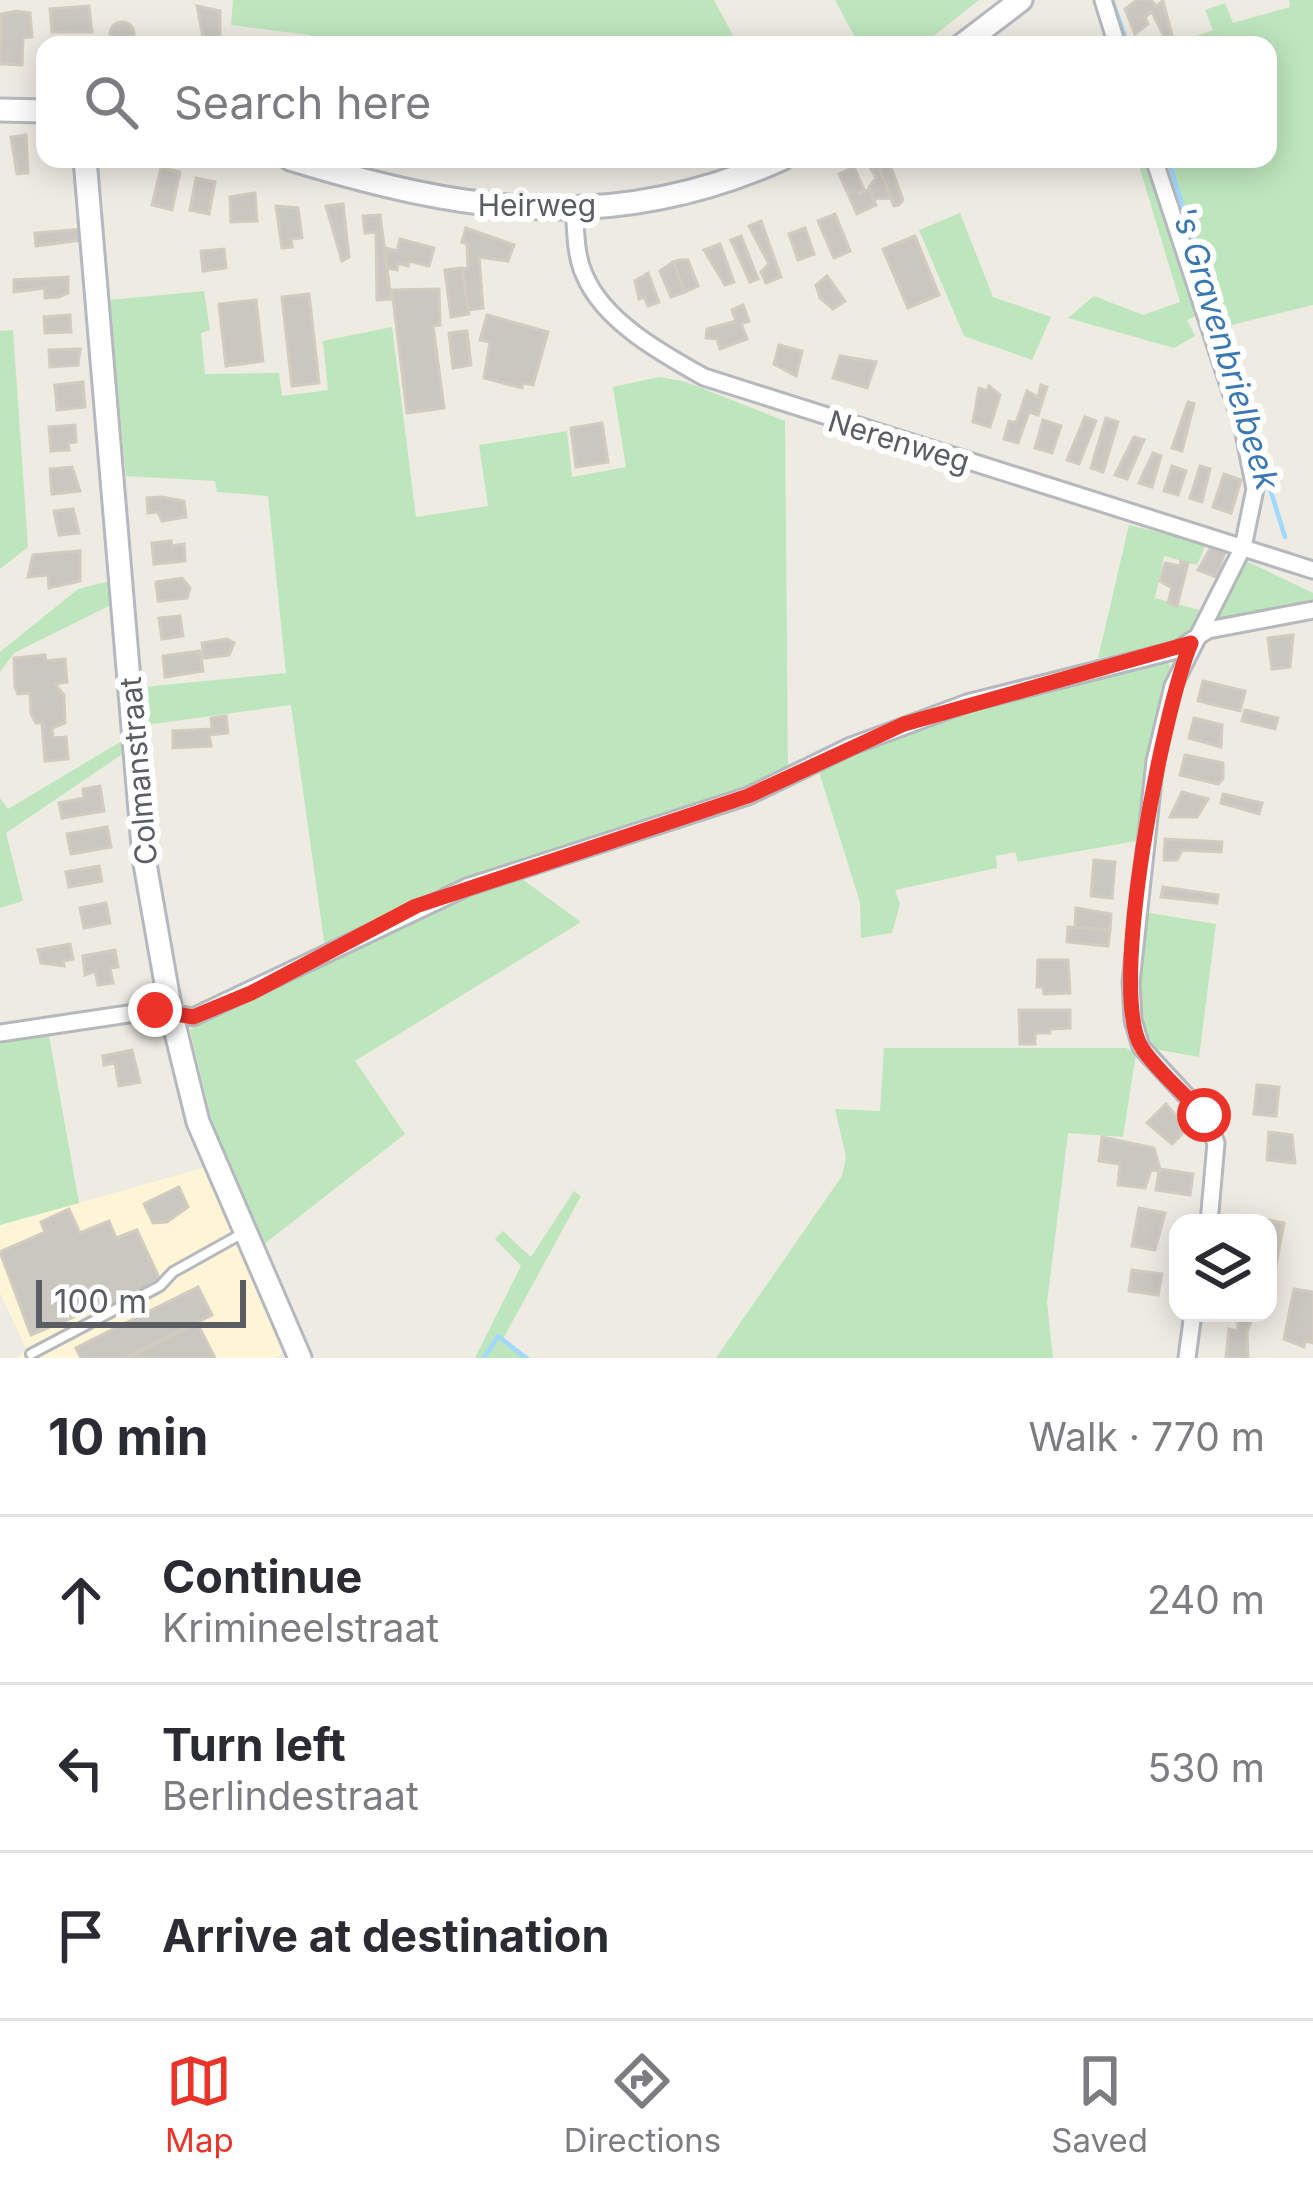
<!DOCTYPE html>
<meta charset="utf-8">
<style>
body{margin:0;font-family:Inter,sans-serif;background:#f2f2f3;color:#2b2b33}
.controls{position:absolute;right:36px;bottom:36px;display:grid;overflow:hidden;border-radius:24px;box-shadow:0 6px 30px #0003}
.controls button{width:108px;height:108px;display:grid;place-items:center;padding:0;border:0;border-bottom:3px solid #e1e1e2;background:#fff;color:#2b2b33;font:60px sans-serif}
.scale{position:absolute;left:36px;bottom:30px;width:210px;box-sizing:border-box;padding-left:12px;border:6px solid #5a5e63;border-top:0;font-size:33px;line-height:42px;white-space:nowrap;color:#5a5e63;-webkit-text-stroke:9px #fff;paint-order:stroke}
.stop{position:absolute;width:36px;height:36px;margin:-27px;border:9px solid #ec3329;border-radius:50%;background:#fff}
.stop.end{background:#ec3329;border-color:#fff;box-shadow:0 3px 12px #0008}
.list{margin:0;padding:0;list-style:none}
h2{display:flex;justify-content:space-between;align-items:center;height:156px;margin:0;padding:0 48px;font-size:51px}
h2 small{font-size:39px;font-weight:400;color:#7c7c81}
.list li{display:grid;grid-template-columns:78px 1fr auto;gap:36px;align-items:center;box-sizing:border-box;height:168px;padding:0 48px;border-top:3px solid #e1e1e2}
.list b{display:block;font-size:45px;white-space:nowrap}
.list p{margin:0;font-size:39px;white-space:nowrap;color:#7c7c81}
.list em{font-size:39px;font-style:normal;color:#7c7c81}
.icon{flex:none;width:66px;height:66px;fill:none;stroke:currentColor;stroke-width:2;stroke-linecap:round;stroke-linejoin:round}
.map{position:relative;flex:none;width:1313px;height:1358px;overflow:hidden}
.search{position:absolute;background:#fff;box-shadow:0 6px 30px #0003;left:36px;right:36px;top:36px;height:132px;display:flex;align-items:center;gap:30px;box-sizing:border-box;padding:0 42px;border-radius:24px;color:#7c7c81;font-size:45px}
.sheet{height:660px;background:#fff}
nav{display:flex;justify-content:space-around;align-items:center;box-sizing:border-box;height:168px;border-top:3px solid #e1e1e2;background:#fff;font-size:33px;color:#7c7c81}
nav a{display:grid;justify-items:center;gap:6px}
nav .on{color:#ec3329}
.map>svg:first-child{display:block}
</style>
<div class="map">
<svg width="1313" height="1358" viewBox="0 0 1313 1358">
<rect width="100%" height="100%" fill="#edebe2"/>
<!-- commercial -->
<polygon fill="#fef4d6" points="203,1168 284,1353 275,1358 16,1358 27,1350 0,1293 0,1225"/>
<!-- green -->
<g fill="#bee6bd">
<polygon points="233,0 714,0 738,45 309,45 310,35 231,25"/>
<polygon points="835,0 979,0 922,45 859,45"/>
<polygon points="1289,0 1313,0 1313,305 1219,328 1168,159 1268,159 1268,45 1187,45 1185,40 1213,30 1205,10 1225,3 1233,23 1290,7"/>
<polygon points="1137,159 1146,159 1198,315 1187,320 1195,336 1174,348 1068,318 1094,296 1143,315 1180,302"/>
<polygon points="960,213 993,297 1051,317 1032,360 964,336 919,230"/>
<polygon points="204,291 210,330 201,333 205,374 279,373 282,396 328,390 323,341 392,327 416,517 488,506 479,445 567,431 572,477 626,467 613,387 659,377 683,381 785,421 788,770 702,803 435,890 325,948 291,705 146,725 144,687 286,673 268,496 217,492 215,481 126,476 109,300"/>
<polygon points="13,330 28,547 0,569 0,331"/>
<polygon points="1129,525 1206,544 1197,565 1164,556 1155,598 1199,610 1187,640 1098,658"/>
<polygon points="1242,559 1313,593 1313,606 1206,628"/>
<polygon points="110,581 113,604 14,653 0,672 0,652 78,589"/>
<path d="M 1165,656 L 1171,669 L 1152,734 L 1136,841 L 1018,862 L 1015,852 L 996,856 L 997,868 L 895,890 L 900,904 L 892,933 L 861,938 L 860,902 L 819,772 C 923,711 1049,687 1165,656 Z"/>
<polygon points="122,741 124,753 6,833 23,901 0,908 0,798 8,809"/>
<polygon points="522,879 581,922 355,1061 405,1134 263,1245 217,1143 190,1030 434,907"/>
<path d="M 1144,912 L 1216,924 L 1199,1057 L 1154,1049 C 1126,1012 1140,955 1144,912 Z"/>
<polygon points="49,1036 79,1203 0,1225 0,1043"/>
<polygon points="884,1048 1126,1048 1136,1054 1123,1137 1068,1133 1047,1302 1053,1358 716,1358 842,1176 846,1157 835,1109 880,1111"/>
<polygon points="574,1191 581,1196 503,1339 531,1358 475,1358 521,1266 495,1239 503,1231 531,1257"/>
</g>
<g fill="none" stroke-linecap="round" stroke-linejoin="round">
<!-- stream -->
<g stroke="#a0d8ff" stroke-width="4.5">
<polyline points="1112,0 1128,45"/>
<polyline points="1168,159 1285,537"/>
<polyline points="484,1358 498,1336 526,1358"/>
</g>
</g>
<!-- building -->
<g fill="#cac7c1" stroke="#d2ccc0" stroke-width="3">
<polygon points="1137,0 1151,0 1156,6 1163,1 1172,35 1165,38 1152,12 1145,17 1148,24 1135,34 1125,9"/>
<polygon points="89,6 92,32 52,32 50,9"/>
<polygon points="197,6 220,11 220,38 203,37"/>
<polygon points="16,11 30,13 32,37 23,38 22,65 0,64 1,14"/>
<circle cx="122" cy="34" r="12"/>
<polygon points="26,135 28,173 17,174 11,137"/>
<polygon points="866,159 876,159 891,198 874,199 869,187 876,178"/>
<polygon points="876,159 888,159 903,200 899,205 894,206"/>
<polygon points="854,167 864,190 858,194 870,189 876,205 857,214 839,174"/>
<polygon points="161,168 180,172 172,210 152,205"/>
<polygon points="196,178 215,182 209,214 190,210"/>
<polygon points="255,193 257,221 231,222 230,197"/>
<polygon points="343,204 349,257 342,261 326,206"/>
<polygon points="276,206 298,208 302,238 291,239 292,247 282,248"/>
<polygon points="835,214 850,251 834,258 818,221"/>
<polygon points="380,215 391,299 377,300 376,232 365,233 363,216"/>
<polygon points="761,221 781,277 766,283 761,272 769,264 749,226"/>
<polygon points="466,228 514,245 508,261 479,257 483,308 468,310 462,269 468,268 467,244 462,242"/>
<polygon points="805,228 814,254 798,260 789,234"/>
<polygon points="82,229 83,240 36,246 35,233"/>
<polygon points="741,236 758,279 750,282 731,240"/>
<polygon points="915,236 939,295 908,308 883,249"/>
<polygon points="400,239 434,248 429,266 409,261 408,266 398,263 397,270 387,268 386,248 397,251"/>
<polygon points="720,244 734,282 725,285 704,250"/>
<polygon points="224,249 226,268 203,271 201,251"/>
<polygon points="680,260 688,260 698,286 685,292 673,262"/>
<polygon points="673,262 685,292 671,297 660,271"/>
<polygon points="462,268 469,314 451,317 445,270"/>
<polygon points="648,273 659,302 648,306 644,297 639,299 635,281"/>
<polygon points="827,276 845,301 833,309 820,298 816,285"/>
<polygon points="68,277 68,293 59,297 45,298 45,288 14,292 14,280"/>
<polygon points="439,289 440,325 433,326 444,408 407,413 392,290"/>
<polygon points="309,294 319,383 292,386 282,297"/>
<polygon points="256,300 263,361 226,366 219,304"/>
<polygon points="743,305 749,321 741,324 747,339 720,349 717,339 706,338 707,329 736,321 732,310"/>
<polygon points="70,315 71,332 45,333 44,317"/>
<polygon points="487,315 548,332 533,385 523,383 522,388 484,378 490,342 480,340"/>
<polygon points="467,331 471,365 453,368 449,333"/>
<polygon points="779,345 802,351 796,376 774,364"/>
<polygon points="80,349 78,365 50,367 49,350"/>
<polygon points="840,356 876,362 867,388 833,378"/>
<polygon points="83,382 85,407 57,410 55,385"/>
<polygon points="1041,385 1047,387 1038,415 1029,412 1018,443 1004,439 1009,421 1016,423 1027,391 1038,397"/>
<polygon points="989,386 1000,395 990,427 973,422 979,388 987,391"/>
<polygon points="1188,402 1194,404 1182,451 1172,448"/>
<polygon points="1085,417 1096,421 1079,464 1067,460"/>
<polygon points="1106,418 1118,422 1103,472 1091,468"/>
<polygon points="1043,420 1061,426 1052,453 1035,448"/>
<polygon points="602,423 608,462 576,467 571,428"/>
<polygon points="75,425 76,442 68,443 69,450 51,451 49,427"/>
<polygon points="1134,437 1144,440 1127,479 1115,475"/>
<polygon points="1153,453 1161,456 1152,487 1139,483"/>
<polygon points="1172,466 1186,471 1178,495 1164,491"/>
<polygon points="1200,466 1210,469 1202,502 1190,498"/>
<polygon points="72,467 80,491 52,494 50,469"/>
<polygon points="1224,474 1241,480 1231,513 1213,507"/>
<polygon points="161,497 184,501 186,517 162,521 158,512 148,513 147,498"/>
<polygon points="73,509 79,533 59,535 54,511"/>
<polygon points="171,541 172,546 184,544 185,561 154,564 152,543"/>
<polygon points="1211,547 1225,552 1216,577 1198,570"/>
<polygon points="80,551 80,581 49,588 48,575 28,577 33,555"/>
<polygon points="1181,561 1188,563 1177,606 1168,603 1172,588 1160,581 1165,563 1180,566"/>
<polygon points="182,578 190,588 187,598 158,601 156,582"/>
<polygon points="180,616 183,636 162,639 159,618"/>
<polygon points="1293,635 1290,667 1272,669 1268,638"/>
<polygon points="227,639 234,643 229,655 204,658 202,643"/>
<polygon points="200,651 203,671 165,677 163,656"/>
<polygon points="45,655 46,661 65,659 67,682 55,684 64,695 65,723 52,728 53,738 66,737 68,759 45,761 42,723 36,723 31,714 30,693 18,694 15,687 14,658"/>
<polygon points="1203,681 1245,691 1240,711 1198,701"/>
<polygon points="1245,710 1278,718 1275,729 1242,721"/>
<polygon points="226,716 228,733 209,735 211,746 173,748 173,731 212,729 211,718"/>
<polygon points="1194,718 1222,725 1221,747 1189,738"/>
<polygon points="1185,755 1223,763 1223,779 1218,784 1180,775"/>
<polygon points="100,786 104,811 62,818 59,803 84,798 83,789"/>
<polygon points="1182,792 1208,799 1197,817 1170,817"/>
<polygon points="1223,794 1262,803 1259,814 1221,803"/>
<polygon points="107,827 111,847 71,854 67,834"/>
<polygon points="1165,839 1222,842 1221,852 1182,850 1177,860 1164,860"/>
<polygon points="1094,860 1115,862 1112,898 1091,896"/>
<polygon points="99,866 102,881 69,887 66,872"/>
<polygon points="1163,887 1218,895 1217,903 1161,897"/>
<polygon points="106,903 110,923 84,928 80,908"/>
<polygon points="1076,908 1111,914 1110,930 1075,927"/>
<polygon points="1068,927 1110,930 1108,946 1067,942"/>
<polygon points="70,944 73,959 63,961 64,966 41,963 38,950"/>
<polygon points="115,950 118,967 110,968 113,983 98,985 95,971 85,975 83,956"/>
<polygon points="1038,960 1068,960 1070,993 1044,994 1043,987 1037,987"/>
<polygon points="1019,1010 1070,1010 1070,1028 1050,1029 1050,1033 1035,1033 1035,1044 1020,1044"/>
<polygon points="132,1050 140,1082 119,1086 115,1063 104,1065 103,1056"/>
<polygon points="1257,1085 1279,1087 1276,1116 1254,1114"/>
<polygon points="1166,1104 1187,1129 1172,1144 1147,1123"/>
<polygon points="1269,1132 1292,1135 1295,1163 1267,1160"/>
<polygon points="1102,1137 1154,1148 1160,1169 1193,1174 1190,1195 1156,1190 1159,1171 1151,1170 1145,1188 1118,1185 1120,1164 1099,1161"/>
<polygon points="179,1187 188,1207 167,1222 153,1223 144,1204"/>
<polygon points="1139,1208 1165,1213 1155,1250 1132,1246"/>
<polygon points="69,1209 80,1233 109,1221 116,1238 137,1230 160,1280 93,1318 90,1310 31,1335 0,1252 45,1232 41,1222"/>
<polygon points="1264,1219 1284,1223 1275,1270 1268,1269"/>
<polygon points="1132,1270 1162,1274 1158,1295 1129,1291"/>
<polygon points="198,1287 212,1315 126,1358 81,1358 76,1348"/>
<polygon points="1294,1289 1313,1292 1313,1343 1305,1341 1304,1347 1284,1339"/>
<polygon points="1238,1313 1254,1313 1247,1332 1248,1358 1226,1358 1229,1329 1238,1331"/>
<polygon points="197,1323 215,1358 126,1358"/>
</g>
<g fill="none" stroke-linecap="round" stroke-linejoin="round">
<!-- service casing -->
<g stroke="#b5b8bd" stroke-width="14">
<polyline id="service" points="31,1354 160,1286 173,1272 243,1233"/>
</g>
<!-- minor casing -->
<g stroke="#b5b8bd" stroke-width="21">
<g id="minor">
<polyline points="1103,0 1117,45"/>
<polyline points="1154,159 1243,428 1255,489 1243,547 1173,686 1155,761 1131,982 1133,1020 1141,1047 1204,1115 1216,1143 1209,1223"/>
<path d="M 574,208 C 576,229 575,254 584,274 C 603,321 661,353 704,377 L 1313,570"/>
<polyline points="0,1033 155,1010 193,1017 467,887 748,796 851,746 967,703 1177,650 1208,630 1313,610"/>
<polyline points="1187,1358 1193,1313"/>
</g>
</g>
<!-- secondary casing -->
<g stroke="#b5b9bf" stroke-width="27">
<g id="secondary">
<polyline points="962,45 1021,0"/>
<polyline points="0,110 45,111"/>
<polyline points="85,159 144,858 171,1012 198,1122 300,1358"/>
<path d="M 290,159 C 463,212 610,236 782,159"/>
</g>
</g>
<!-- service -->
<use href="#service" stroke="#fff" stroke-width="8"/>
<!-- minor -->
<use href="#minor" stroke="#fff" stroke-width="15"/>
<!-- secondary -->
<use href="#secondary" stroke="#fff" stroke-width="21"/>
</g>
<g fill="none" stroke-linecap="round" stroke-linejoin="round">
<!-- route -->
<path stroke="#ec3329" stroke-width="15" d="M 155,1010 L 193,1017 L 251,993 L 416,906 L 748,796 L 904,724 L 1191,643 C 1164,707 1106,992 1142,1048 C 1158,1072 1185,1094 1204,1115"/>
</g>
<g text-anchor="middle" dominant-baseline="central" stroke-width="12" stroke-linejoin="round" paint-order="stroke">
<!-- street labels -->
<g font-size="30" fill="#5a5e63" stroke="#fff">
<text x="537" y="205">Heirweg</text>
<text transform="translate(899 441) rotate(17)">Nerenweg</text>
<text transform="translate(138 771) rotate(-95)">Colmanstraat</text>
</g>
<!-- water labels -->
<g font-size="33" font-style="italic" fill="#3b78b3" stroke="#fff">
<text transform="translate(1226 348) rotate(73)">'s Gravenbrielbeek</text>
</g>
</g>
</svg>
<div class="controls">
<button><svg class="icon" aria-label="layers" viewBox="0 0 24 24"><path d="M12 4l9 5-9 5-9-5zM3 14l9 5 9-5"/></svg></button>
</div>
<div class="scale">100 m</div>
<div class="stop" style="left:1204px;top:1115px"></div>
<div class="stop end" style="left:155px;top:1010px"></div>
<div class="search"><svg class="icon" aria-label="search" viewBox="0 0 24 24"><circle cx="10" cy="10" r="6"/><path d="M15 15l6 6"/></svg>Search here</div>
</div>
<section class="sheet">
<h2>10 min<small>Walk · 770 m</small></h2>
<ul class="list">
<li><svg class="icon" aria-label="ahead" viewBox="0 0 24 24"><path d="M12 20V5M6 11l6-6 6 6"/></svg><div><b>Continue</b><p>Krimineelstraat</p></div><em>240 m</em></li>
<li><svg class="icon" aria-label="left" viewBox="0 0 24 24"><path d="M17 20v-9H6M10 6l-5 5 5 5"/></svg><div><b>Turn left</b><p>Berlindestraat</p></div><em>530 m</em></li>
<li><svg class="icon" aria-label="arrive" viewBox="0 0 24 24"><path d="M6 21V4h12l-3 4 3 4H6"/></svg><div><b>Arrive at destination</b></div></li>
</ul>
</section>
<nav>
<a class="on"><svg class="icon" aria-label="map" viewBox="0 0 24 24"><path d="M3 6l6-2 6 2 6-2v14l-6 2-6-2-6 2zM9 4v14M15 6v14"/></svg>Map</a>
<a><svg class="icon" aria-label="directions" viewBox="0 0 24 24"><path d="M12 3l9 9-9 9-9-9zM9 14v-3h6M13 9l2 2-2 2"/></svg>Directions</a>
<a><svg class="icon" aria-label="saved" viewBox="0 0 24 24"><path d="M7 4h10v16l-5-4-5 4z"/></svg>Saved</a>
</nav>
